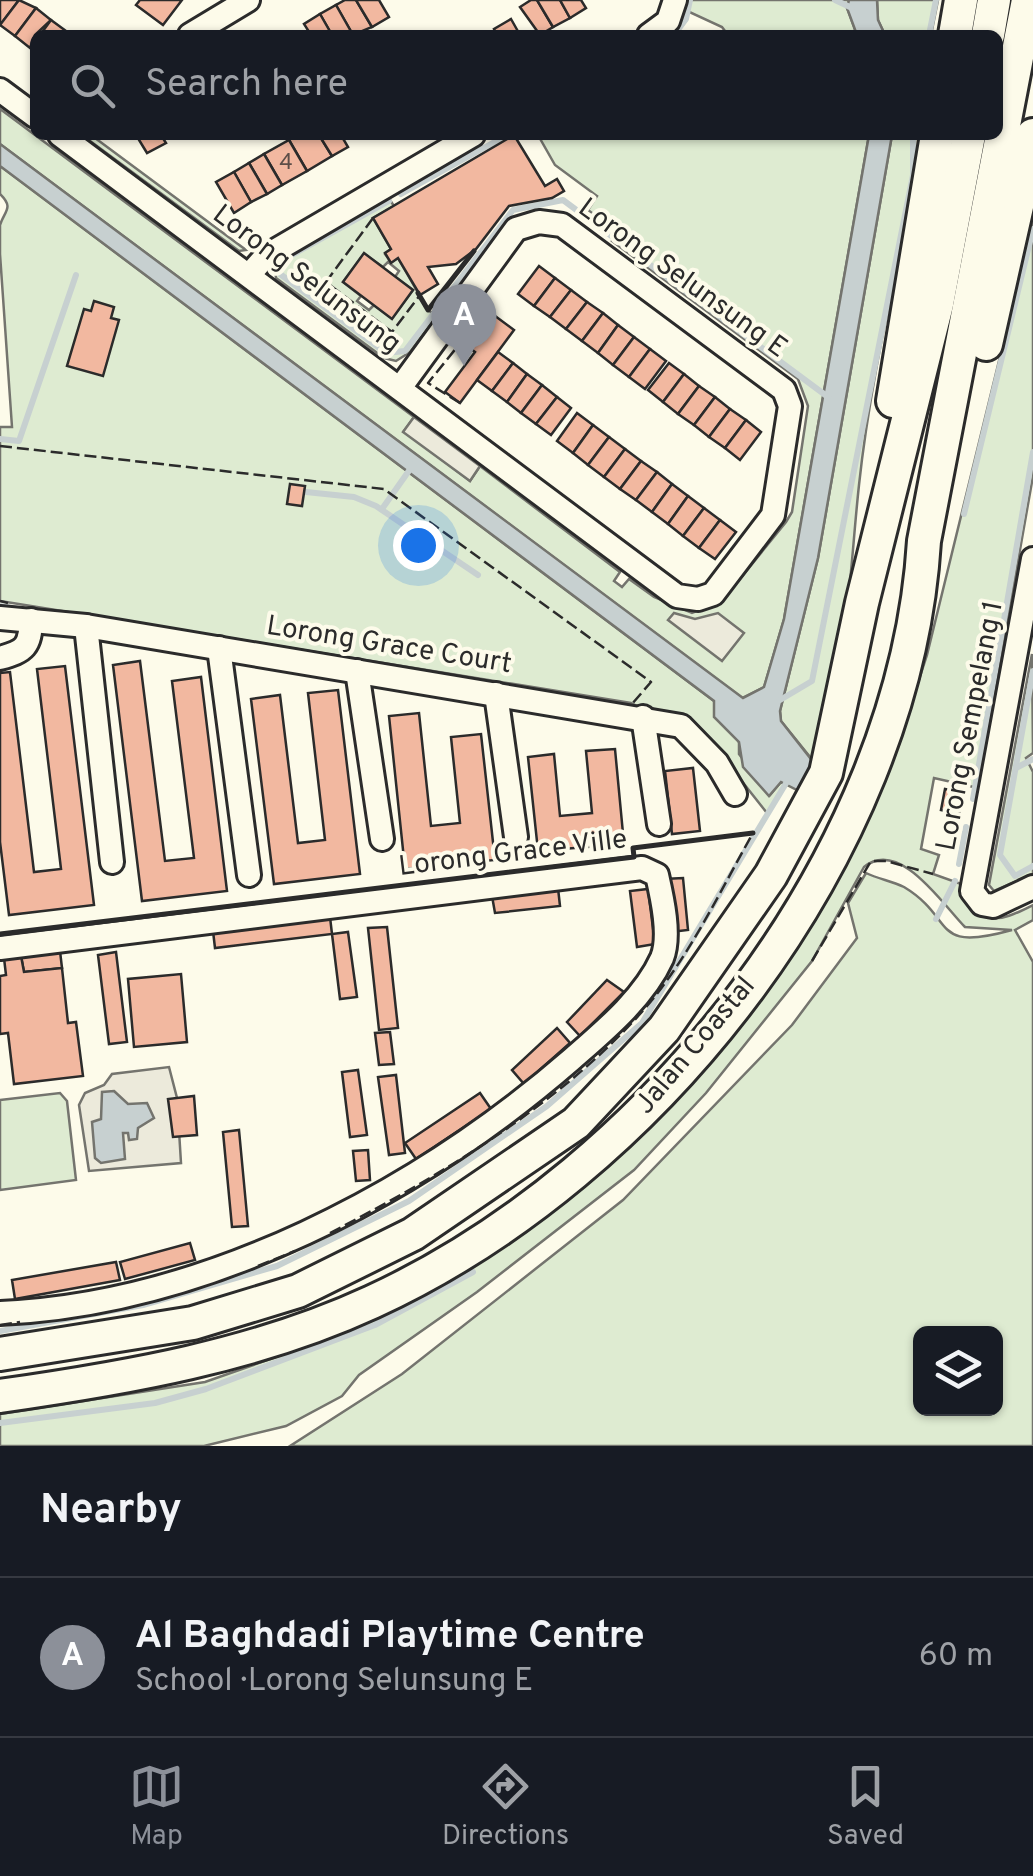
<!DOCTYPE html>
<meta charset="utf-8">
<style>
body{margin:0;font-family:Overpass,sans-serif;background:#20242c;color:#f1f3f6}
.controls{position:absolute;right:30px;bottom:30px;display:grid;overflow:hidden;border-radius:15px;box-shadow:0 2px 8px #0004}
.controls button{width:90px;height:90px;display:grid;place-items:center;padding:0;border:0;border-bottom:2px solid #363941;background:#171b24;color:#f1f3f6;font:50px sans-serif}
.you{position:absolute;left:418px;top:545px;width:35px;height:35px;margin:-25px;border:8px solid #fff;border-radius:50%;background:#1a73e8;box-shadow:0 0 0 15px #1a73e833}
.badge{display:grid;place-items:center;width:65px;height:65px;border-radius:50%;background:#8c9099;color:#fff;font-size:32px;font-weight:700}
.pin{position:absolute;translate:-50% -82px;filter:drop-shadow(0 2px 5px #0008)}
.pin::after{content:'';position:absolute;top:52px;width:35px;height:30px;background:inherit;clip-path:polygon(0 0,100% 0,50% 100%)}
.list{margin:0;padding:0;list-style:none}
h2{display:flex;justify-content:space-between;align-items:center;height:130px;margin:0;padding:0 40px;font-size:42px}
h2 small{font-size:32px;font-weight:400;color:#9ea1a6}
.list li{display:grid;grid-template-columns:65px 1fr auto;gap:30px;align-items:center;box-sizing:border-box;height:160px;padding:0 40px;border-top:2px solid #363941}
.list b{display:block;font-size:38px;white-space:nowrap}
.list p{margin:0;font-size:32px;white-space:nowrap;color:#9ea1a6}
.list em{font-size:32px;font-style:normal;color:#9ea1a6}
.icon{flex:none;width:55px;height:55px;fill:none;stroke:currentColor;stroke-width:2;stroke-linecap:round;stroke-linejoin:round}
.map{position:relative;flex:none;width:1033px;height:1446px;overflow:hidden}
.search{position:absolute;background:#171b24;box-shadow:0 2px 8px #0004;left:30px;right:30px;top:30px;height:110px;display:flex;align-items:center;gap:25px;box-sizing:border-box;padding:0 35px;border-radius:15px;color:#9ea1a6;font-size:38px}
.sheet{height:290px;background:#171b24}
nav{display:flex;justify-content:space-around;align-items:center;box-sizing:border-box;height:140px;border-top:2px solid #363941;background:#171b24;font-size:28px;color:#9ea1a6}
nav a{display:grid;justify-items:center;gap:5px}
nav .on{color:#8c9099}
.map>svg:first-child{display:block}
</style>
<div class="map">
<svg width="1033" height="1446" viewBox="0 0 1033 1446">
<rect width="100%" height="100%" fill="#fdfbea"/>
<!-- green -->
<g fill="#deebd1" stroke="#74746e" stroke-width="2.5" fill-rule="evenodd">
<polygon points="686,0 849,0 847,8 857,35 728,35 722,27 685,10"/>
<polygon points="877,0 938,0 931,35 885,35 878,20"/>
<polygon points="0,109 414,417 404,431 470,481 480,466 620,572 614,581 622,587 629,579 654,597 692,613 722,601 786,522 792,512 808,406 798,379 612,241 618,233 588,210 597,196 555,165 538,135 869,135 784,619 764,687 742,698 0,144"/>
<polygon points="82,135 91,135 246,250 239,251"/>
<path d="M 892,135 L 915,135 L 915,175 C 895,278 870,381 859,485 C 848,586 848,699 799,790 L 814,762 L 781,721 L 780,711 L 818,558 Z"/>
<path d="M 0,166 L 714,701 L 739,742 L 739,754 L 770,795 L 781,782 L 785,785 L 767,813 L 714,746 L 631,703 L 0,601 L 0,427 L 12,427 L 0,254 C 0,246 0,233 0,225 C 5,210 14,208 0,194 Z"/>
<path d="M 388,197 L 394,206 L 373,218 L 391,249 L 385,254 L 391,262 L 398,258 L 428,310 L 437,316 L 410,352 L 396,361 L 384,358 L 276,278 L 275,269 L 281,258 ZM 364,254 L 383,267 L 388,262 L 399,271 L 395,277 L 413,290 L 392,318 L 374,305 L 369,310 L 357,301 L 361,296 L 343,282 Z"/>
<path d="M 1033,222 L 1033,476 L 978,788 L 934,778 L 921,849 L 939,855 L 933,874 L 964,885 C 981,927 996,924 1033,905 L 1033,920 L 1015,930 L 1033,962 L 1033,1446 L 290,1446 L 402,1374 L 623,1200 L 792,1025 L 857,938 L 848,903 L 866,873 C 878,879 892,881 904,887 C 957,919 929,953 1012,930 L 965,927 C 943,905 900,838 864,867 L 812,961 L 706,1093 L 634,1170 L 477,1292 L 359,1375 L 342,1396 L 286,1426 L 204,1446 L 0,1446 L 0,1414 L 205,1382 L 316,1343 L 397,1307 L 473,1264 L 598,1175 L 694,1078 L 839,876 L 896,750 L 927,655 ZM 920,1334 L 996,1334 L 996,1408 L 920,1408 Z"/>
<polygon points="1032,654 1033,753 1026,758 1033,772 1033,874 994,891 989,885"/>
<polygon points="60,1093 67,1101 76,1180 0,1190 0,1100"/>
</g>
<!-- parking -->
<g fill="#eceadb" stroke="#74746e" stroke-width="2.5">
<polygon points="414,417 480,466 470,481 403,432"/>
<polygon points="674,613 695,619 718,613 744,633 722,661 668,620"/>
<polygon points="169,1067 177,1098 181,1163 89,1171 79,1105 85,1093 104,1085 112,1074"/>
</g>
<!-- water -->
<g fill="#c7d0d0" stroke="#74746e" stroke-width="2.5">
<polygon points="849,0 877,0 878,20 885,35 857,35 847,8"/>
<polygon points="869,135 892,135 818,558 780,711 781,721 814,763 799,791 781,782 769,796 743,767 739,742 714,717 714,701 0,166 0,144 743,698 764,687 784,619"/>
<polygon points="114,1091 128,1104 147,1103 154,1118 138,1128 137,1139 129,1140 128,1133 123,1133 125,1159 101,1163 95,1158 92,1122 101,1119 102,1092"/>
</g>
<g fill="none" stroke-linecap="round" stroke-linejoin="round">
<!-- stream -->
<g stroke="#c7d0d0" stroke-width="6">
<polyline points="835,0 852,8"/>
<polyline points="674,35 686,19 690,0"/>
<polyline points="929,35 936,0"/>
<polyline points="401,194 507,135"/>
<polyline points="389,201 281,261 280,274 386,353 405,351 513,210 563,200 828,397"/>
<polyline points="0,439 19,441 76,275"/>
<polyline points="306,492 354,497 376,506 478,575"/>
<polyline points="382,509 413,465"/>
<polyline points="964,514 1033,229"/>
<polyline points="0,606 19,609"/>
<polyline points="1033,671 1000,855 1015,876 1033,866"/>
<polyline points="780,700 812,681 913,175 913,135"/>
<polyline points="1016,768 1033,759"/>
<polyline points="973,799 1033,452"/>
<polyline points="959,864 966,827"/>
<polyline points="936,919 955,881"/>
<polyline points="0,1331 143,1305 277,1266 409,1201 547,1106 642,1023 788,780"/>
<polyline points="0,1423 155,1403 206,1389 375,1325 473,1272"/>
</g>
</g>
<!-- building -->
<g fill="#f2b8a0" stroke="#2b2b2b" stroke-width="2.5">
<polygon points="0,0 19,0 0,25"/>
<polygon points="19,0 36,8 15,36 0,25"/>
<polygon points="140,0 182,0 163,25 136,5"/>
<polygon points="345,0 356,0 372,27 353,35 336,5"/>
<polygon points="356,0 379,0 389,17 372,27"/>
<polygon points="531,0 537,0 553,27 540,35 520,7"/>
<polygon points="537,0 560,0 570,18 553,27"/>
<polygon points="560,0 581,0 586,8 570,18"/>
<polygon points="336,5 353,35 332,35 320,14"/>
<polygon points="36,8 51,20 35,35 30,48 15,36"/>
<polygon points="320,14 332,35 311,35 304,24"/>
<polygon points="511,19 520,35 497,35 494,29"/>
<polygon points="51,20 66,31 63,35 40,35"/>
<polygon points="136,135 161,135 166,143 147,153"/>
<polygon points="298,135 319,135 332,156 307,171 289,140"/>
<polygon points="319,135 341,135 348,147 332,156"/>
<polygon points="514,135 545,186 557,179 564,191 552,198 509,206 476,249 456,264 428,267 438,284 420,295 398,258 391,263 385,253 391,249 373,218"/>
<polygon points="289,140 307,171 282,185 264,154"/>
<polygon points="264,154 282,185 267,194 249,163"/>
<polygon points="249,163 267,194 251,202 234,172"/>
<polygon points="234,172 251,202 234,213 216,182"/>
<polygon points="364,253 413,290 392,319 343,282"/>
<polygon points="539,266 555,278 534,306 518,294"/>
<polygon points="555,278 571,290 550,317 534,306"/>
<polygon points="571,290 587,302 566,329 550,317"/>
<polygon points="94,301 114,307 111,318 119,320 103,376 67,366 84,309 91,311"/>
<polygon points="587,302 603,313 582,341 566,329"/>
<polygon points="487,310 514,330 460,403 445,392 475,352 462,342"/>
<polygon points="603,313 618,325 598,353 582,341"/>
<polygon points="618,325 634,337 613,365 598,353"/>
<polygon points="634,337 650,349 629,377 613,365"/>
<polygon points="650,349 666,361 645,389 629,377"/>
<polygon points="498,352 513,363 492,391 477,380"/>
<polygon points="513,363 527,374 507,402 492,391"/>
<polygon points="669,363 684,374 663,402 648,390"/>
<polygon points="527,374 542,385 521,413 507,402"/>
<polygon points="684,374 699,386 678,414 663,402"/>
<polygon points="542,385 557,397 536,424 521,413"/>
<polygon points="699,386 715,397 694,425 678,414"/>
<polygon points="557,397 571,408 551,435 536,424"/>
<polygon points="715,397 730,409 709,437 694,425"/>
<polygon points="730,409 746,420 725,448 709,437"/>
<polygon points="577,413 593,425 573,453 557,441"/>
<polygon points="746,420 761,432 740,460 725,448"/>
<polygon points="593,425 609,437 588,465 573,453"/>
<polygon points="609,437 625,449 604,477 588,465"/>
<polygon points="625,449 641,461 620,489 604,477"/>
<polygon points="641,461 657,472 636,500 620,489"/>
<polygon points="657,472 672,484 652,512 636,500"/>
<polygon points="290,484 305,486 302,506 287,504"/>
<polygon points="672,484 688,496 668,524 652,512"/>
<polygon points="688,496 704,508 683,536 668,524"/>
<polygon points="704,508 720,520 699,548 683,536"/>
<polygon points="720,520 736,532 715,559 699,548"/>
<polygon points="140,661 165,861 194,858 172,681 201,677 227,891 142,901 113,665"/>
<polygon points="65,666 94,905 9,915 0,842 0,673 10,672 34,872 61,869 37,669"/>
<polygon points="338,690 360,874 274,884 251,699 280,695 298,843 325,840 308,693"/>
<polygon points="419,713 431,826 460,823 451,737 481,734 495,860 405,869 389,716"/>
<polygon points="615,749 624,844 538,851 528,757 554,754 560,816 592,813 586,751"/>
<polygon points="693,768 700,831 672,834 665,771"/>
<polygon points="945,789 963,792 959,814 941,810"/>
<polygon points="683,878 688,930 670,932 664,879"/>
<polygon points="558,888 560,906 495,913 492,896"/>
<polygon points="648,889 655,944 637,947 630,891"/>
<polygon points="330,917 332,934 215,948 213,931"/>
<polygon points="387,927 398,1028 379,1030 368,928"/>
<polygon points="348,932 357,997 340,999 332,934"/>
<polygon points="60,951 62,968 24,972 21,956"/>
<polygon points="116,952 127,1042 109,1044 98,955"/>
<polygon points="21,956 24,972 62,968 68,1023 76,1022 83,1076 14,1084 8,1033 0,1034 0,976 6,975 4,958"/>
<polygon points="181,974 187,1042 134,1047 128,979"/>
<polygon points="607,980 624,992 580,1036 567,1022"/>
<polygon points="557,1028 570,1043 524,1084 512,1070"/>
<polygon points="390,1032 394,1064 379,1065 375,1033"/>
<polygon points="358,1070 367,1135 350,1137 342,1072"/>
<polygon points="396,1075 405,1153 389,1155 378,1077"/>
<polygon points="480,1093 491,1109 416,1159 405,1143"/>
<polygon points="194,1096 197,1135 173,1137 168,1099"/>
<polygon points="239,1130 248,1226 232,1227 223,1132"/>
<polygon points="368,1150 370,1180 356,1181 353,1151"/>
<polygon points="190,1243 195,1260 125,1279 120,1262"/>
<polygon points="116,1262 120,1280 15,1299 12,1280"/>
</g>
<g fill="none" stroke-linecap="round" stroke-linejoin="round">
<!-- minor casing -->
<g stroke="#2b2b2b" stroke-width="28">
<g id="minor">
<polyline points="190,35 248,0"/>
<polyline points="649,35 668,21 675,0"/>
<polyline points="0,90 35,116"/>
<polyline points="60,135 677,596 698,599 713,594 773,515 790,406 784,390 562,225 539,222 516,229 400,388"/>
<polyline points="249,275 266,256 473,135"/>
<polyline points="1033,559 972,891 982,904 993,906 1033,887"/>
<polyline points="0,618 86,626 681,726 717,763 735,794"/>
<polyline points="86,626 112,862"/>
<polyline points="219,648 249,875"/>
<path d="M 0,658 C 25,651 30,647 31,620"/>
<polyline points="357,671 382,839"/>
<polyline points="496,694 516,837"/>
<polyline points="643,717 659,824"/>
<path d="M 0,948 L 642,868 L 657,875 C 662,897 671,936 662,958 C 644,998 604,1031 572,1059 C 418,1193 206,1304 0,1313"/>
</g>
</g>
<!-- highway casing -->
<g stroke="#2b2b2b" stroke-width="38">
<g id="highway">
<polyline points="955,35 961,0"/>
<polyline points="988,35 994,0"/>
<polyline points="986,344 1033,135"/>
<polyline points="893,401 937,135"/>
<polyline points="0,1354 193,1323 298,1291 413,1234 576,1123 664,1029 771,875 826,773 862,603 937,304 969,135"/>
<path d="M 0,1396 C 126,1378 255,1356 372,1302 C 653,1173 905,856 924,541 L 1028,0"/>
</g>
</g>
<!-- minor -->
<use href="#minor" stroke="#fdfbea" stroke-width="22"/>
<!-- highway -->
<use href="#highway" stroke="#fdfbea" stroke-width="32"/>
<!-- fence -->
<g stroke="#2b2b2b" stroke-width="2.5" stroke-dasharray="12 5" stroke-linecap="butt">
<polyline points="373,218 326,282 392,332 420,295"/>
<polyline points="460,403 428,383 487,310"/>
<polyline points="0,446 384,489 651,682 632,704"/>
<polyline points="0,601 8,603"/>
<polyline points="812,961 871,861 886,861 933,874"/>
<path d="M 330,1233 C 440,1176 557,1106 640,1014 C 687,962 719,893 753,833"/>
<polyline points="258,1266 295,1251"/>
<polyline points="0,1325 20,1322"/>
</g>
<!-- wall -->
<g stroke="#2b2b2b" stroke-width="5">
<polyline points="418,293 428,310 474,251"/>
<polyline points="0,934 634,857 633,848 753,833"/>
</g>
</g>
<g text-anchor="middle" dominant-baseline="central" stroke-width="8" stroke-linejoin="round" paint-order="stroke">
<!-- number labels -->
<g font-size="22" fill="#5d4e48">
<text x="286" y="163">4</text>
</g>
<!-- street labels -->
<g font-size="28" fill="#2b2b2b" stroke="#fdfbea">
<text transform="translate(682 279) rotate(36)">Lorong Selunsung E</text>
<text transform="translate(306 280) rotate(37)">Lorong Selunsung</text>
<text transform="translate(389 646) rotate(9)">Lorong Grace Court</text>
<text transform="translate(971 726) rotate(-79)">Lorong Sempelang 1</text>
<text transform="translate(513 854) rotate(-7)">Lorong Grace Ville</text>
<text transform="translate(696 1046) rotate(-50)">Jalan Coastal</text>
</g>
</g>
</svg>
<div class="controls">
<button><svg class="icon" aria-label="layers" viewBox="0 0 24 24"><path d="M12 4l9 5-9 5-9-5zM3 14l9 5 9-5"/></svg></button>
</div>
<div class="you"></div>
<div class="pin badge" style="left:464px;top:366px">A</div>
<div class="search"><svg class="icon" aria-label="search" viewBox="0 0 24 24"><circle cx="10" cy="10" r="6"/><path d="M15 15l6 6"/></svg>Search here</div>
</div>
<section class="sheet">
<h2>Nearby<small></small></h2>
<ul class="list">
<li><span class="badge">A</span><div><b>Al Baghdadi Playtime Centre</b><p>School · Lorong Selunsung E</p></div><em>60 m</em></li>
</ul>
</section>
<nav>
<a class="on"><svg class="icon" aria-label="map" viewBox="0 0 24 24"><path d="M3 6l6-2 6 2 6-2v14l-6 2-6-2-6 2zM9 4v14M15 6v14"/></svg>Map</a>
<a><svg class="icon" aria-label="directions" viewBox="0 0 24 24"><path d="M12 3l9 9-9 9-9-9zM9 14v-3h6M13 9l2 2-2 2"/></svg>Directions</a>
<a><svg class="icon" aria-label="saved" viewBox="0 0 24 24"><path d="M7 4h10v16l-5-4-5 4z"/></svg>Saved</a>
</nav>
